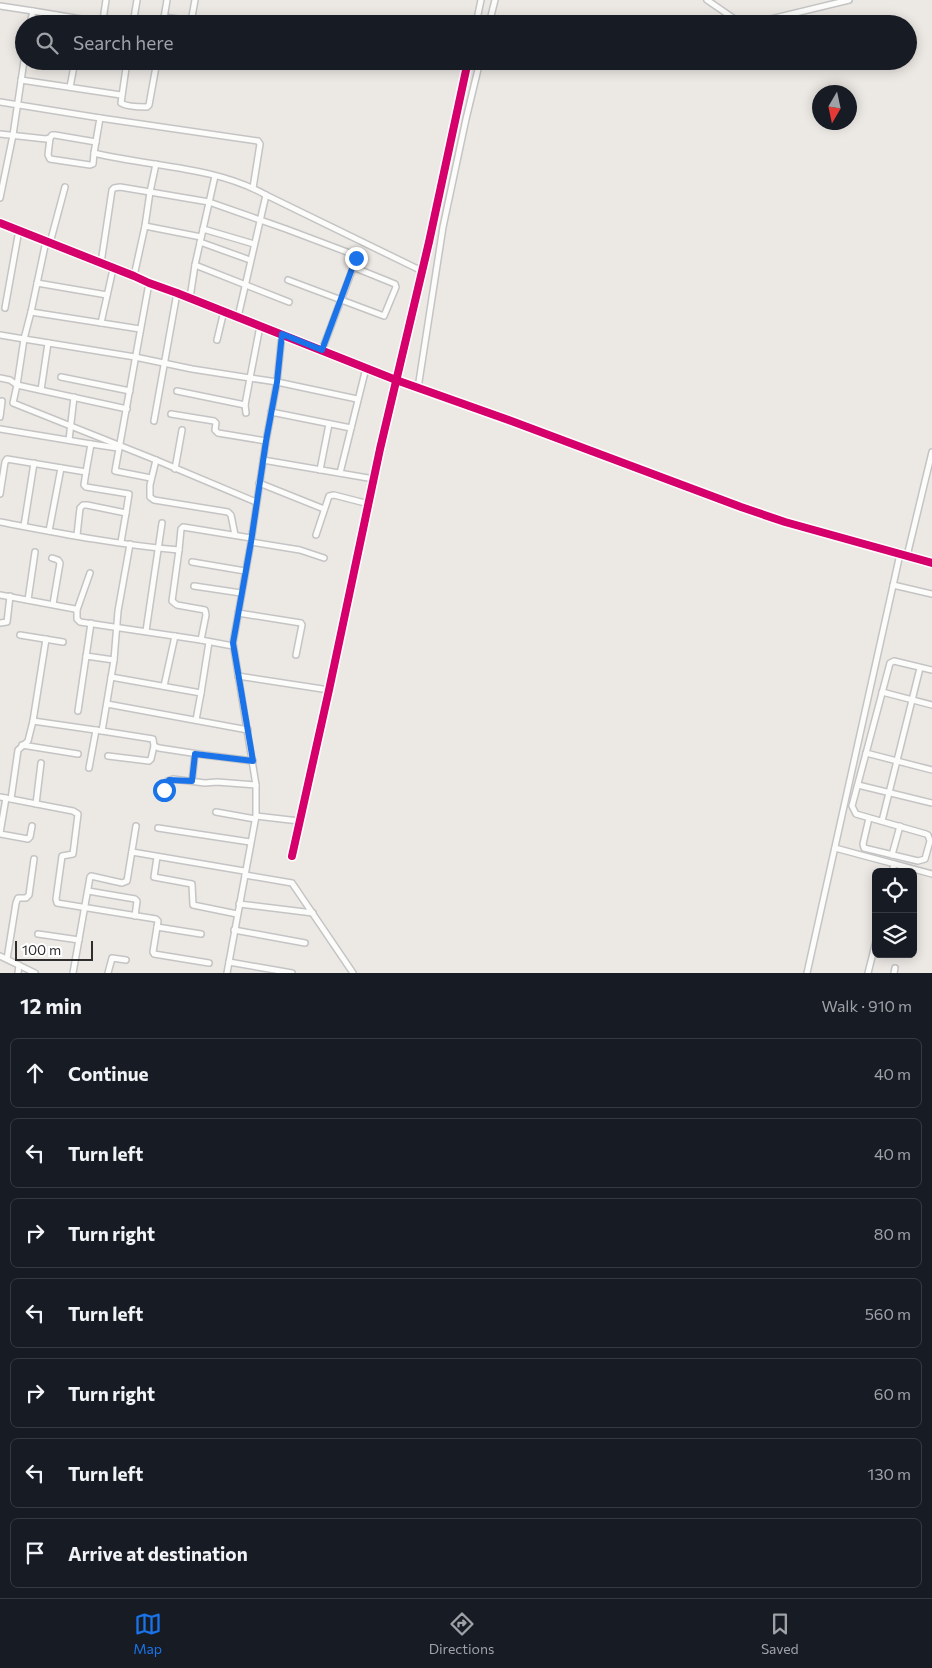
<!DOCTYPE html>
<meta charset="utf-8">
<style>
body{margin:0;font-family:Commissioner,sans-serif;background:#20242c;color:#f1f3f6}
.controls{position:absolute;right:15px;bottom:15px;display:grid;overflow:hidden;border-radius:8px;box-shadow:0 2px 12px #0003}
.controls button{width:45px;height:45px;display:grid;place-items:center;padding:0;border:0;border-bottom:1px solid #363941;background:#171b24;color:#f1f3f6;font:25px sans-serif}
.compass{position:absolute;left:812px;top:85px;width:45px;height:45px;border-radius:50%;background:#171b24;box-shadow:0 2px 12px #0003;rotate:189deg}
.scale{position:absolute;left:15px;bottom:12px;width:78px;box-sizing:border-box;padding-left:5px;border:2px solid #2e2e2e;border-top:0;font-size:14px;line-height:18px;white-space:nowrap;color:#2e2e2e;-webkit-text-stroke:4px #fff;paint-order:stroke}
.stop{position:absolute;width:15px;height:15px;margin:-11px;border:4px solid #1a73e8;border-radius:50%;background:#fff}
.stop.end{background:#1a73e8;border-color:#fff;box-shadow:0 1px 5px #0008}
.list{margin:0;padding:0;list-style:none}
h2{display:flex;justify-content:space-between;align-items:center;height:65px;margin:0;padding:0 20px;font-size:21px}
h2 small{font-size:16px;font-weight:400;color:#9ea1a6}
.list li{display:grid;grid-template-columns:32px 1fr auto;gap:15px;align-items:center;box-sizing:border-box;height:70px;margin:0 10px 10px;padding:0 10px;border:1px solid #363941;border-radius:8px}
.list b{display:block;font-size:19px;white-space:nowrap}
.list em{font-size:16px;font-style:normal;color:#9ea1a6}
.icon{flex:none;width:28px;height:28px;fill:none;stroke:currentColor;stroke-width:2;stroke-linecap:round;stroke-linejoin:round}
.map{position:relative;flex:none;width:932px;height:973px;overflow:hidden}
.search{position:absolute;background:#171b24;box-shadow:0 2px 12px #0003;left:15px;right:15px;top:15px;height:55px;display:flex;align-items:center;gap:12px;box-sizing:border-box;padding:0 18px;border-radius:28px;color:#9ea1a6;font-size:19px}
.sheet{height:625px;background:#171b24}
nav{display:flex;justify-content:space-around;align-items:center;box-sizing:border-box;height:70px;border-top:1px solid #363941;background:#171b24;font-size:14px;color:#9ea1a6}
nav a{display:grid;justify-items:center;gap:2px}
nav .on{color:#1a73e8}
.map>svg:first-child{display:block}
</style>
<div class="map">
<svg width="932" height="973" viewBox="0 0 932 973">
<rect width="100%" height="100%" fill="#ece8e4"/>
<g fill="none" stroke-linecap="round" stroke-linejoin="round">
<!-- street casing -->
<g stroke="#c5c4c5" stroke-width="8">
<g id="street">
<polyline points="707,0 736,20 750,24 849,0"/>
<polyline points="0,6 33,11"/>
<polyline points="164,17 213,24"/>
<polyline points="191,22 195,0"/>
<polyline points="102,23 103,20 133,24"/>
<polyline points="30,24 33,11 81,19 103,20 106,0"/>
<polyline points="54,24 56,15"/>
<polyline points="133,24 137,0"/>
<polyline points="163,24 167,0"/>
<polyline points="434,24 434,19"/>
<polyline points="476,24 481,0"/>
<polyline points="489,24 495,0"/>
<path d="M 127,61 L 121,103 C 127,107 139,107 147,107 L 149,105 L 157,61"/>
<polyline points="450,61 467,64"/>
<polyline points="21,80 121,95"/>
<polyline points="70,87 75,61"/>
<path d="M 0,102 L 100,118 L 94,153 C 151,167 214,166 266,195"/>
<polyline points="100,118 258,141 260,144 253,188"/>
<polyline points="0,134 46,139 50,138 52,135 55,135 96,142"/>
<polyline points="50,138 48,155 50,159 90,165 93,164 94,153"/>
<polyline points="0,198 13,135 24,61"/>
<polyline points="203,229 254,244"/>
<polyline points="201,237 145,226 150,192 209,202 286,229 355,255 356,260 322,350"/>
<polyline points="200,242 250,260"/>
<polyline points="50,243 65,187"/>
<polyline points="101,263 112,190 114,188 120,187 150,192 156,164"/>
<polyline points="195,265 289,302"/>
<polyline points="134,276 145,226"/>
<polyline points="288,280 384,316 396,287 395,284 353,267"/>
<polyline points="37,283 107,295"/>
<polyline points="149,283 115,471 151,478"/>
<polyline points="190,298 195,265 215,176"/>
<polyline points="5,308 19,230"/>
<polyline points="31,312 140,329"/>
<polyline points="238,317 266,195 422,271"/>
<polyline points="101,323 113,269"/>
<polyline points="0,335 24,339 31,312 46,241"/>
<polyline points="217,340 224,311"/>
<polyline points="61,377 130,391"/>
<polyline points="0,378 10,380 17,385 127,409"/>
<polyline points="418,388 443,227 466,119 480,61"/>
<polyline points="41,390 48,343"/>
<polyline points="177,391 245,405"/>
<polyline points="271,412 351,428"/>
<polyline points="246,413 245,405 250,378 277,382 357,399"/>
<polyline points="171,414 214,421 216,423 215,430 218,433 266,441"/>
<polyline points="0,417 2,401"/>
<polyline points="154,421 177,293"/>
<polyline points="0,429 91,444"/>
<polyline points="69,440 74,397"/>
<polyline points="156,460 150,485 150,497 154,500 228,512 231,515 235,535"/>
<polyline points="263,460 374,479"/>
<polyline points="175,469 182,430"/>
<polyline points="320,470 329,424"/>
<polyline points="86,472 84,485 86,487 129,494 126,513"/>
<polyline points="340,473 366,368"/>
<polyline points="259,483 324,509"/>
<polyline points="0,494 5,462 7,459 86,472 91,444 118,448"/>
<polyline points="256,502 156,460 13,403 17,385 24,339 135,357 192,369 250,378 260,326"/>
<path d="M 0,522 C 58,533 119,545 179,550 L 181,529 L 183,527 L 251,538"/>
<polyline points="24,526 34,463"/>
<polyline points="49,531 61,468"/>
<polyline points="77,535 80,508 83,505 87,505 126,513 121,542"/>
<polyline points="316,535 329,496 334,495 369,504"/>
<polyline points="251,542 300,550 324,558"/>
<polyline points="130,544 118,611 114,660 102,731 153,739 154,746 159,748 205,755 253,761"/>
<polyline points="907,556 932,452"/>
<polyline points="52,558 58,560 60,563 53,604"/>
<polyline points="192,562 245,571"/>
<polyline points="893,585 932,594"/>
<polyline points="194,586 241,593"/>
<polyline points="0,595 75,609 77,611 77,619 80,622 201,640 206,615 205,610 177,605 172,601 179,550"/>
<polyline points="28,600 35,552"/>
<polyline points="77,610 90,573"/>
<polyline points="238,613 301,623 302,625 296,655"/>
<polyline points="0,623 7,622 10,596"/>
<polyline points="146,631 162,523"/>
<polyline points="20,635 63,642"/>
<polyline points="201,640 233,646"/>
<polyline points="86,656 114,660"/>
<polyline points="238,676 329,690"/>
<polyline points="111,677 201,693 196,720"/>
<polyline points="164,686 175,636"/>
<polyline points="882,692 932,705"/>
<polyline points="201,693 209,642"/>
<polyline points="107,704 248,730"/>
<polyline points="78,711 91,623"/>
<polyline points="33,721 46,639"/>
<polyline points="22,745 78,754"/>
<polyline points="866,753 932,770"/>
<polyline points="108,756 149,761 151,759 154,746"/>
<polyline points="89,768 96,730"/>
<polyline points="192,781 195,754"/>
<polyline points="858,785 932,803"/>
<polyline points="164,790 167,781 173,779 205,783 217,782 256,785"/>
<polyline points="0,797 73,811 78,814 73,854 62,856 56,899 57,903 156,919 158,921 153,952 154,954 209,963"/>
<polyline points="11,799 18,750 28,741 33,721 102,731"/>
<polyline points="36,804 41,763"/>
<polyline points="216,812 255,819"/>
<polyline points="256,816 299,821"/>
<polyline points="869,818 863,844 864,848 918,861 925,859 930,841 928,835 926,834 856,814 852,806 890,663 894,661 932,670"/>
<polyline points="882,821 920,668"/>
<polyline points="158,828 250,842"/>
<polyline points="0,833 6,798"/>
<polyline points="0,834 28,839 30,837 32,826"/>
<polyline points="835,848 932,874"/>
<polyline points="132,852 244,871"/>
<polyline points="892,855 900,826"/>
<polyline points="292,856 329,690 380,449 429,242 468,61"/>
<polyline points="157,857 154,877 192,884 193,905 237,914"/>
<polyline points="892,872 894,864"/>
<polyline points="245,875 292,883 353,973"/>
<polyline points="88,891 135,899 137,901 135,916"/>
<polyline points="239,904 313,913"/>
<polyline points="157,927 201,934"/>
<polyline points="234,930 305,943"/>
<polyline points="38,934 79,940"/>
<polyline points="0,956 35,973"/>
<polyline points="7,959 16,903 18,898 26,898 29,895 34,859"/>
<polyline points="229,962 292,973"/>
<polyline points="18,973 19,965"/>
<polyline points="73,973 90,877 91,876 122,883 127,881 136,826"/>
<polyline points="108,973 112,958 126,960"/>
<polyline points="227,973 256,816 256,785 233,643 251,542 266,441 277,382 282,334"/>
<polyline points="807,973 900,554"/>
<polyline points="868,973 876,941"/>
<polyline points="894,973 895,968"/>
</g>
</g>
<!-- secondary casing -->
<g stroke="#c5c4c5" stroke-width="9">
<polyline id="secondary" points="0,223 134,276 149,283 177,293 396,380 514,422 741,507 785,522 932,563"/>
</g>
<!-- street -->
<use href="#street" stroke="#fcfcfb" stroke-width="5"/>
<!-- secondary -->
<use href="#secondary" stroke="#fcfcfb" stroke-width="7"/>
<!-- cycleway casing -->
<g stroke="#fff" stroke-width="11">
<g id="cycleway">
<polyline points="0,223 134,276 149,283 177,293 396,380 514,422 741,507 785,522 932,563"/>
<polyline points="292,856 329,690 380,449 429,242 468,61"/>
</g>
</g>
<!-- cycleway -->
<use href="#cycleway" stroke="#d6006c" stroke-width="8"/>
</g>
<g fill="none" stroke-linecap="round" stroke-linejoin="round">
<!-- route -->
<polyline stroke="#1a73e8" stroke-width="6" points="164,790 166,783 169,780 192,781 195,754 253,761 233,643 251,542 266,441 277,382 282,334 322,350 356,258"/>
</g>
</svg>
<div class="controls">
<button><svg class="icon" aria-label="locate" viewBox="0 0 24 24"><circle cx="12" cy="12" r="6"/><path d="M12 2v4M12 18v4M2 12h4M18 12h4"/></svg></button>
<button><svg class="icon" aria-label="layers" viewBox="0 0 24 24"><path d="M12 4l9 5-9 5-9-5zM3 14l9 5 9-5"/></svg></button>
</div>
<svg class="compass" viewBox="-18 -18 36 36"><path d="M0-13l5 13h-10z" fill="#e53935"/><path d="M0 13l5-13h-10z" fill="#9ea1a6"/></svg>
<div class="scale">100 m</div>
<div class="stop" style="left:164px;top:790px"></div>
<div class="stop end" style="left:356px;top:258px"></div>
<div class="search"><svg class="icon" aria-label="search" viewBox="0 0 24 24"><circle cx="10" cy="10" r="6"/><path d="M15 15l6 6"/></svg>Search here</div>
</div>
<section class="sheet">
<h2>12 min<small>Walk · 910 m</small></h2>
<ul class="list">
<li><svg class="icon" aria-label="ahead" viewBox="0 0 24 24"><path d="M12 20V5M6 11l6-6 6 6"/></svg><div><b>Continue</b></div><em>40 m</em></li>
<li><svg class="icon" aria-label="left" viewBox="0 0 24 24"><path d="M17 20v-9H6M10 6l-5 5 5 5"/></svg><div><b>Turn left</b></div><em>40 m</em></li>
<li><svg class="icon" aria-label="right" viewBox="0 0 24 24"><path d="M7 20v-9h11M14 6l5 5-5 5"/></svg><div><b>Turn right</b></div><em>80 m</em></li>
<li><svg class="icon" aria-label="left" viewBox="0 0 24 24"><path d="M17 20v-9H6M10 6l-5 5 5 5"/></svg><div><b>Turn left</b></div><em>560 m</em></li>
<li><svg class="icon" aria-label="right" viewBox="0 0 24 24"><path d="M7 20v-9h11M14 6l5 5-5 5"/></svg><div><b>Turn right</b></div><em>60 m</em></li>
<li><svg class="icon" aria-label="left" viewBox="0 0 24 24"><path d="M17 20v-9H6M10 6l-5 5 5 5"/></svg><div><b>Turn left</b></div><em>130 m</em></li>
<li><svg class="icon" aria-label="arrive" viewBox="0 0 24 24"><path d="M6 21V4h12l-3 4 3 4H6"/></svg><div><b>Arrive at destination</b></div></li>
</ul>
</section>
<nav>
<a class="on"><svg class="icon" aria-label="map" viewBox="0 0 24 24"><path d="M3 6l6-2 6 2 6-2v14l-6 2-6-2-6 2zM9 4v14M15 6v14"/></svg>Map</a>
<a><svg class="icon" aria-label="directions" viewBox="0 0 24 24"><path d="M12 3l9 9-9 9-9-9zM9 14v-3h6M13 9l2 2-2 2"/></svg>Directions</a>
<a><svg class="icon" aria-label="saved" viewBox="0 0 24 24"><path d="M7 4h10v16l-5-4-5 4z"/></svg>Saved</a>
</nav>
